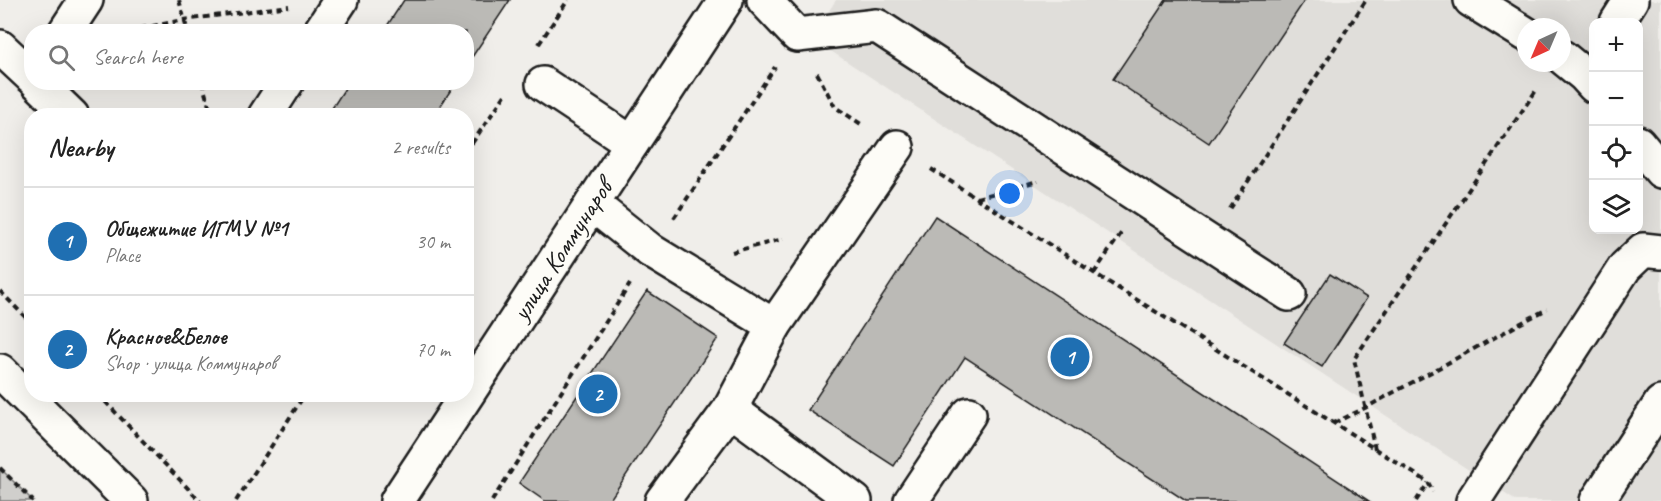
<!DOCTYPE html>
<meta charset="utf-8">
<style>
body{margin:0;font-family:Caveat,sans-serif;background:#f2f2f2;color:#222}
.controls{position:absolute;right:18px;top:18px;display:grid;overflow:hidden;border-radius:12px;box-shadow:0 6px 24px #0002}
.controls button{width:54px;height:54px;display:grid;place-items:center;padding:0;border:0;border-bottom:2px solid #e0e0e0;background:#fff;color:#222;font:30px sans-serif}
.compass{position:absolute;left:1517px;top:18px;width:54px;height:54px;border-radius:50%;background:#fff;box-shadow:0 6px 24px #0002;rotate:224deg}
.you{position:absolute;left:1010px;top:194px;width:21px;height:21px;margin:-15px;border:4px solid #fff;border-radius:50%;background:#1a73e8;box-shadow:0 0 0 9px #1a73e833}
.badge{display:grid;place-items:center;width:39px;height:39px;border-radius:50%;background:#1f6fb2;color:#fff;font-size:20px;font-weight:700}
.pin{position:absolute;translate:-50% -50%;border:3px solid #fff;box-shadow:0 2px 6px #0006}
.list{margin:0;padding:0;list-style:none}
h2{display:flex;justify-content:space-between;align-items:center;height:78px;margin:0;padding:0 24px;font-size:26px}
h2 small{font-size:20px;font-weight:400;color:#767676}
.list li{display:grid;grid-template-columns:39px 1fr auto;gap:18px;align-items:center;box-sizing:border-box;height:108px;padding:0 24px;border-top:2px solid #e0e0e0}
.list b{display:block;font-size:22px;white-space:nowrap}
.list p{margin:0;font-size:20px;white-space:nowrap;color:#767676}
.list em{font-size:20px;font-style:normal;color:#767676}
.icon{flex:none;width:33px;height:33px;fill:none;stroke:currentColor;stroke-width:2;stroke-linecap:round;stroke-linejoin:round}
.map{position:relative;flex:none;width:1661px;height:501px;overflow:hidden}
.search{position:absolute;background:#fff;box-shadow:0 6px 24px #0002;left:24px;top:24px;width:450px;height:66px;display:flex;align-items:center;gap:15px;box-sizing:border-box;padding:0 21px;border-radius:24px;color:#767676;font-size:22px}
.panel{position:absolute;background:#fff;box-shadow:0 6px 24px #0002;left:24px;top:108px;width:450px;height:294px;border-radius:24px}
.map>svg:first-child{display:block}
</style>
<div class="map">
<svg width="1661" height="501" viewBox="0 0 1661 501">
<rect width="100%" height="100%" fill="#f0eeea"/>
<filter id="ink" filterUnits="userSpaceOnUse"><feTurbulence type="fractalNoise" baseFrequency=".0167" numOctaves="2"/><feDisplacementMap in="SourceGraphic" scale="12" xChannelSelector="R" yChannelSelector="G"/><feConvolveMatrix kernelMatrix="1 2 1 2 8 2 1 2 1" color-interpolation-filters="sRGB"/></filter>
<g filter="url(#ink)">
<!-- built -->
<path fill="#e0deda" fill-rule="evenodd" d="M 836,0 L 1661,0 L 1661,501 L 1516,501 L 811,38 ZM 1594,22 L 1638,22 L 1638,230 L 1594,230 ZM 1526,27 L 1562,27 L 1562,63 L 1526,63 Z"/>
<!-- green -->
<polygon fill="#d0cfcc" stroke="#767674" stroke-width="1.5" points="0,468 33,501 0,501"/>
<!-- building -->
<g fill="#bbbab6" stroke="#1c1c1c" stroke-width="1.5">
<polygon points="404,0 510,0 466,66 466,32 383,32"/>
<polygon points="1166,0 1305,0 1209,143 1113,79"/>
<polygon points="349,82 456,82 434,116 327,116"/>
<polygon points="935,216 1243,418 1369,501 1186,501 965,357 894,466 808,410"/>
<polygon points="1330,274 1367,298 1322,367 1284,343"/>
<polygon points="647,291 718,338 609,501 545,501 519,483"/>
</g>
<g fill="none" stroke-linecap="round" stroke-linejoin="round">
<!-- minor casing -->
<g stroke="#1c1c1c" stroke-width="38">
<g id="minor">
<polyline points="764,0 797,35 877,26 1289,294"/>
<polyline points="1471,0 1526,34"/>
<polyline points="1617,22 1631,0"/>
<polyline points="65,32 86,0"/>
<polyline points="320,32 341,0"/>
<polyline points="0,47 32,77"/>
<polyline points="1562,57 1584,75 1594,86"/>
<polyline points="37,82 72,116"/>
<polyline points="543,84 632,143"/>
<polyline points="265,116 287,82"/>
<polyline points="1638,143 1661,171"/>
<polyline points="592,204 651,251 774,326 730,409 855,501"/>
<polyline points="774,326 897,147"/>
<polyline points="0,371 131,501"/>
<polyline points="397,501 726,0"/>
<polyline points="662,501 730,409"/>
<polyline points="911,501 969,414"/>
<polyline points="1473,501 1625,267 1643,250 1661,252"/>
<polyline points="1597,501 1661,403"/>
</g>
</g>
<!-- path -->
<g stroke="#1c1c1c" stroke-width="4" stroke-dasharray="6 4.5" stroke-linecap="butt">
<polyline points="179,0 188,32"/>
<polyline points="121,32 184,20 289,6"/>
<polyline points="539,44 568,0"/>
<polyline points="817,73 835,107 864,126"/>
<polyline points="202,82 212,116"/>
<polyline points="466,152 505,95"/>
<polyline points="931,169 1094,273 1428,482 1433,492"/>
<polyline points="977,198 1038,181"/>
<polyline points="1230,209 1366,0"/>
<polyline points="674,218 775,67"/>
<polyline points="732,252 783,239"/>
<polyline points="1094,273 1122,232"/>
<polyline points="0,291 32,324"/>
<polyline points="98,394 200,501"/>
<polyline points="1334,423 1365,408 1547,309"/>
<polyline points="1375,449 1354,359 1537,89"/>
<polyline points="0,468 33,501"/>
<polyline points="236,501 305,394"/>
<polyline points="492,501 630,284"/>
<polyline points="1416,501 1428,483"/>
</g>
<!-- minor -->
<use href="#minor" stroke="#fdfcf7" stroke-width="33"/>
</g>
</g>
<g text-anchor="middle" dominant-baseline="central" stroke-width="5" stroke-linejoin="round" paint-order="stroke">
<!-- street labels -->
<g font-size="26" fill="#1c1c1c" stroke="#fdfcf7">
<text transform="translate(562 250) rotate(-57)">улица Коммунаров</text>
</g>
</g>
</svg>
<div class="controls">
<button>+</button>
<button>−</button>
<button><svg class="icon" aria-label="locate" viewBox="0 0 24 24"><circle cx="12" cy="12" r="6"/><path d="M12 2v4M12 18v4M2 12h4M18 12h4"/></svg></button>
<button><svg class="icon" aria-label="layers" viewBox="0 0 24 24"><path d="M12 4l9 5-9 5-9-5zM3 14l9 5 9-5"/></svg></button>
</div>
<svg class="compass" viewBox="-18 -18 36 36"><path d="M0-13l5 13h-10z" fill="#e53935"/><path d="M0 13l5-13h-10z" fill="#767676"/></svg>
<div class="you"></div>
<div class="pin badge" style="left:1070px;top:357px">1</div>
<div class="pin badge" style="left:598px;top:394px">2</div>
<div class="search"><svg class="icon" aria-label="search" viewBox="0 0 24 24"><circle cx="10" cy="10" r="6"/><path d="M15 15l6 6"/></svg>Search here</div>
<section class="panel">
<h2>Nearby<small>2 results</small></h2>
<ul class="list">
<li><span class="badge">1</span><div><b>Общежитие ИГМУ №1</b><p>Place</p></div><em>30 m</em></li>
<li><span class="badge">2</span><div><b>Красное&amp;Белое</b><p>Shop · улица Коммунаров</p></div><em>70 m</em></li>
</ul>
</section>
</div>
